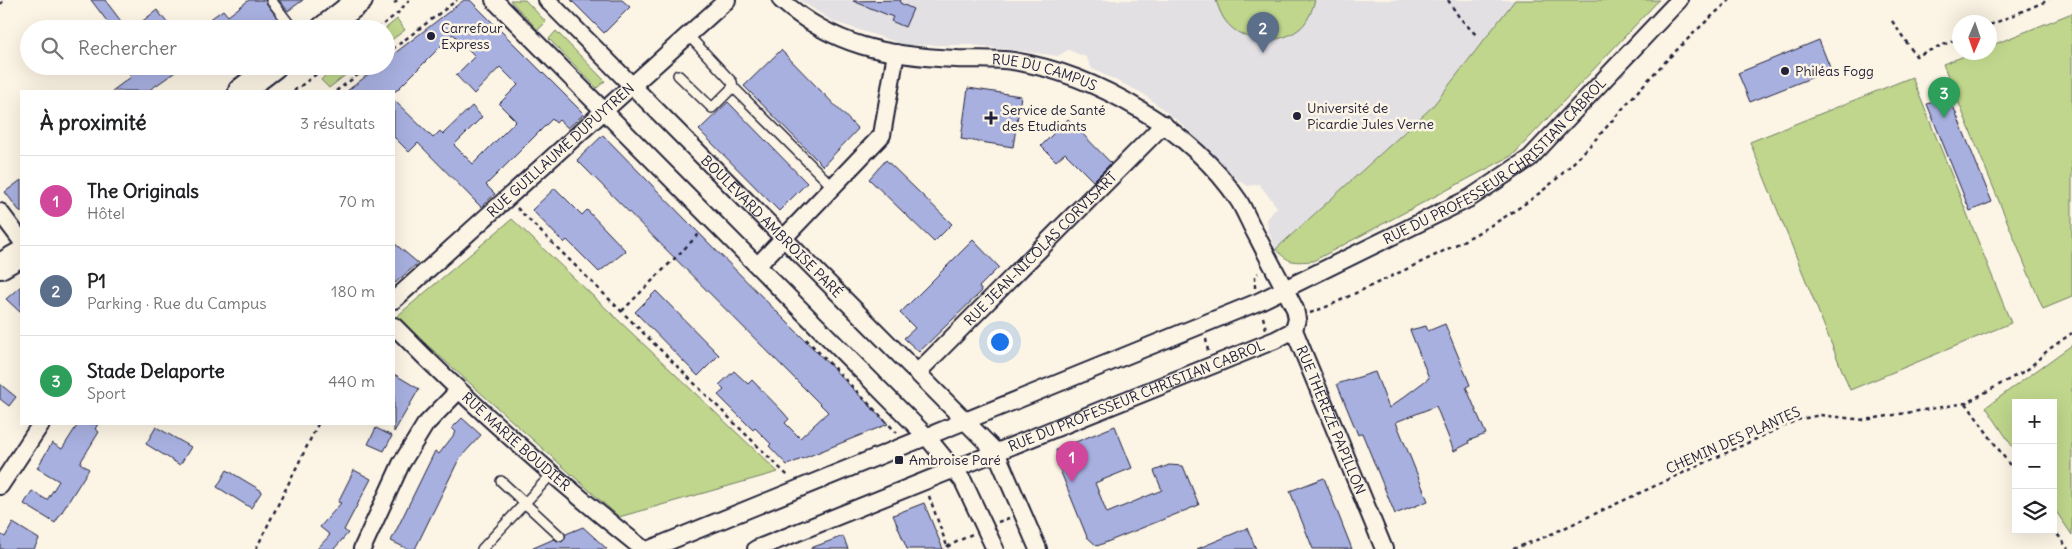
<!DOCTYPE html>
<html lang="fr">
<meta charset="utf-8">
<style>
body{margin:0;font-family:Delius,sans-serif;background:#f6f6f6;color:#202124}
.controls{position:absolute;right:15px;bottom:15px;display:grid;overflow:hidden;border-radius:0px;box-shadow:0 5px 20px #0002}
.controls button{width:45px;height:45px;display:grid;place-items:center;padding:0;border:0;border-bottom:1px solid #e0e0e0;background:#fff;color:#202124;font:25px sans-serif}
.compass{position:absolute;left:1952px;top:15px;width:45px;height:45px;border-radius:50%;background:#fff;box-shadow:0 5px 20px #0002;rotate:182deg}
.you{position:absolute;left:999px;top:341px;width:18px;height:18px;margin:-12px;border:4px solid #fff;border-radius:50%;background:#1a73e8;box-shadow:0 0 0 8px #1a73e833}
.badge{display:grid;place-items:center;width:32px;height:32px;border-radius:50%;background:#0b8043;color:#fff;font-size:16px;font-weight:700}
.pin{position:absolute;translate:-50% -41px;filter:drop-shadow(0 1px 2px #0008)}
.pin::after{content:'';position:absolute;top:26px;width:18px;height:15px;background:inherit;clip-path:polygon(0 0,100% 0,50% 100%)}
.list{margin:0;padding:0;list-style:none}
h2{display:flex;justify-content:space-between;align-items:center;height:65px;margin:0;padding:0 20px;font-size:21px}
h2 small{font-size:16px;font-weight:400;color:#757577}
.list li{display:grid;grid-template-columns:32px 1fr auto;gap:15px;align-items:center;box-sizing:border-box;height:90px;padding:0 20px;border-top:1px solid #e0e0e0}
.list b{display:block;font-size:19px;white-space:nowrap}
.list p{margin:0;font-size:16px;white-space:nowrap;color:#757577}
.list em{font-size:16px;font-style:normal;color:#757577}
.icon{flex:none;width:28px;height:28px;fill:none;stroke:currentColor;stroke-width:2;stroke-linecap:round;stroke-linejoin:round}
.map{position:relative;flex:none;width:2072px;height:549px;overflow:hidden}
.search{position:absolute;background:#fff;box-shadow:0 5px 20px #0002;left:20px;top:20px;width:375px;height:55px;display:flex;align-items:center;gap:12px;box-sizing:border-box;padding:0 18px;border-radius:28px;color:#757577;font-size:19px}
.panel{position:absolute;background:#fff;box-shadow:0 5px 20px #0002;left:20px;top:90px;width:375px;height:335px;border-radius:0px}
.map>svg:first-child{display:block}
</style>
<div class="map">
<svg width="2072" height="549" viewBox="0 0 2072 549">
<rect width="100%" height="100%" fill="#fcf5e5"/>
<filter id="ink" filterUnits="userSpaceOnUse"><feTurbulence type="fractalNoise" baseFrequency=".02" numOctaves="2"/><feDisplacementMap in="SourceGraphic" scale="10" xChannelSelector="R" yChannelSelector="G"/><feConvolveMatrix kernelMatrix="1 2 1 2 8 2 1 2 1" color-interpolation-filters="sRGB"/></filter>
<g filter="url(#ink)">
<!-- built -->
<polygon fill="#e3e0e4" points="799,0 1515,0 1432,107 1276,249 1268,231 1267,219 1277,207 1259,184 1248,186 1238,180 1183,125 1142,93 1092,69 1086,57 1068,50 1058,56 972,45 905,45 834,22"/>
<!-- green -->
<g fill="#bfd68c" stroke="#707c64">
<polygon points="510,0 525,0 546,22 538,30"/>
<path d="M 1216,0 L 1315,0 C 1312,11 1307,24 1298,30 C 1279,44 1248,43 1231,27 C 1223,20 1219,10 1216,0 Z"/>
<path d="M 1515,0 L 1659,0 L 1513,155 L 1313,261 C 1294,262 1289,264 1276,249 L 1432,107 Z"/>
<polygon points="2072,13 2072,297 2043,309 1943,64 1973,53 1990,52 1990,46"/>
<polygon points="397,19 405,30 386,44 385,29"/>
<polygon points="556,31 605,81 597,88 549,39"/>
<polygon points="334,66 357,66 329,88 321,80"/>
<polygon points="1912,77 2011,323 1850,390 1750,142"/>
<polygon points="512,219 778,472 619,517 396,317"/>
<polygon points="2072,345 2072,535 2053,507 2053,403 2016,403 2016,452 1986,407"/>
</g>
<!-- building -->
<g fill="#a8b0e0" stroke="#22223b">
<polygon points="91,0 105,0 127,29 113,29"/>
<polygon points="249,0 265,0 278,19 266,29 212,29 215,27 209,20 223,10 228,16"/>
<polygon points="279,0 303,0 288,11"/>
<polygon points="464,0 470,0 584,114 568,128 559,120 556,123 552,119 486,185 495,194 481,207 418,143 409,152 394,137 394,100 433,138 440,131 443,134 472,106 482,117 454,145 473,164 516,121 499,104 518,85 500,67 474,94 456,75 475,56 453,34 396,91 347,91 379,66 386,66 386,60"/>
<polygon points="571,0 622,0 630,7 604,33"/>
<polygon points="901,0 900,3 913,9 905,27 891,21 893,17 853,1"/>
<polygon points="157,10 172,29 132,29"/>
<polygon points="1819,40 1831,70 1750,102 1738,73"/>
<polygon points="781,50 858,129 823,166 744,86"/>
<polygon points="129,66 184,66 148,91 112,91 131,77 129,74 133,71"/>
<polygon points="968,88 1021,96 1013,147 961,139"/>
<polygon points="1949,96 1992,202 1970,211 1927,104"/>
<polygon points="728,102 807,183 779,211 699,130"/>
<polygon points="1068,119 1111,163 1093,181 1065,153 1056,161 1041,146"/>
<polygon points="603,135 689,223 888,424 787,465 769,446 771,444 755,428 753,430 718,395 724,390 719,385 734,371 748,384 752,380 783,412 789,419 785,423 800,438 828,412 577,160"/>
<polygon points="886,160 952,224 934,242 869,179"/>
<polygon points="21,180 21,213 5,192"/>
<polygon points="555,188 582,215 587,210 626,251 599,272 567,240 564,243 532,210"/>
<polygon points="973,240 999,267 979,287 982,291 919,352 904,338 915,328 900,313"/>
<polygon points="394,243 418,263 394,284"/>
<polygon points="21,286 21,313 6,299"/>
<polygon points="656,291 719,355 698,376 635,312"/>
<polygon points="1445,324 1470,385 1466,387 1486,434 1468,441 1469,443 1454,451 1436,406 1396,422 1428,501 1395,514 1362,433 1358,435 1337,384 1375,372 1389,408 1429,378 1410,330 1426,326 1428,331"/>
<polygon points="394,374 419,389 394,432"/>
<polygon points="0,384 16,397 9,406 0,399"/>
<polygon points="462,418 481,435 459,459 415,549 408,549 391,541 435,451 439,454 456,432 452,428"/>
<polygon points="78,424 98,424 95,429 99,432 80,463 89,469 55,523 24,504 32,491 47,500 59,481 37,468 52,443 62,449"/>
<polygon points="1115,426 1132,468 1095,483 1107,513 1162,490 1154,471 1169,465 1183,466 1199,505 1097,546 1087,537 1058,465 1056,450"/>
<polygon points="156,427 191,447 180,465 146,444"/>
<polygon points="376,428 392,436 384,451 368,444"/>
<polygon points="227,470 262,491 251,508 217,487"/>
<polygon points="354,470 371,479 344,530 348,533 334,549 317,549 330,535 320,527 341,503 338,502"/>
<polygon points="1324,478 1352,549 1313,549 1290,491"/>
<polygon points="924,503 943,549 907,549 893,515"/>
<polygon points="13,523 39,539 34,549 0,549 0,534 5,537"/>
<polygon points="583,527 607,549 531,549 554,539 562,542 566,534"/>
<polygon points="1247,528 1256,549 1197,549"/>
<polygon points="843,536 848,549 811,549 811,548"/>
</g>
<g fill="none" stroke-linecap="round" stroke-linejoin="round">
<!-- lane casing -->
<g stroke="#22223b" stroke-width="12">
<g id="lane">
<polyline points="271,0 293,29"/>
<polyline points="688,35 732,82 733,87 833,187"/>
<polyline points="678,75 712,108 733,87"/>
<polyline points="501,481 560,536"/>
<polyline points="482,549 551,475"/>
</g>
</g>
<!-- street casing -->
<g stroke="#22223b" stroke-width="20">
<g id="street">
<polyline points="494,0 927,437 963,481 995,549"/>
<path id="s1" d="M 547,0 L 996,452 L 1038,549"/>
<path id="s2" d="M 781,0 C 833,46 887,56 956,59 C 974,60 994,58 1013,61 C 1096,74 1192,130 1239,201 C 1246,213 1251,226 1258,238 C 1270,262 1283,285 1295,309 L 1297,319 L 1294,330 L 1384,549"/>
<polyline points="0,212 21,240"/>
<polyline points="758,265 882,135 896,53"/>
<path id="s3" d="M 394,300 L 727,0"/>
<path id="s4" d="M 394,326 C 472,406 555,479 643,549"/>
<path id="s5" d="M 917,373 L 1164,124"/>
<polyline points="0,486 41,424"/>
<polyline points="362,549 401,464 425,425 458,391"/>
<path id="s6" d="M 650,549 L 1258,302 L 1470,198 L 1530,158 L 1679,0"/>
<path id="s7" d="M 756,549 L 1275,340 L 1294,330"/>
</g>
</g>
<!-- secondary casing -->
<g stroke="#22223b" stroke-width="28">
<g id="secondary">
<polyline points="323,29 360,0"/>
<polyline points="241,91 274,66"/>
<polyline points="0,266 21,254"/>
</g>
</g>
<!-- path -->
<g stroke="#22223b" stroke-width="2.5" stroke-dasharray="4 4" stroke-linecap="butt">
<polyline points="1448,0 1459,17 1478,37"/>
<polyline points="394,3 400,0"/>
<polyline points="0,4 5,0"/>
<polyline points="1892,21 1916,56 1960,38"/>
<polyline points="1990,25 2049,0"/>
<polyline points="377,29 398,13 409,0"/>
<polyline points="386,54 457,0"/>
<polyline points="294,91 327,66"/>
<polyline points="336,91 370,66"/>
<polyline points="517,208 789,477"/>
<polyline points="1255,288 1255,275 1258,273"/>
<polyline points="622,311 701,232"/>
<path d="M 1310,313 L 1331,305 C 1402,270 1494,233 1553,182 C 1588,151 1617,114 1648,80 C 1674,52 1701,25 1730,0"/>
<polyline points="1263,317 1266,329"/>
<polyline points="806,339 897,433"/>
<polyline points="1206,339 1208,351"/>
<polyline points="1966,403 2016,474"/>
<polyline points="914,458 916,461 924,458"/>
<polyline points="929,496 948,549"/>
<polyline points="998,522 1009,518"/>
<polyline points="2053,528 2068,549"/>
<polyline points="947,547 972,534"/>
<polyline points="256,549 318,424"/>
<polyline points="1513,549 1547,536 1797,420 1820,415 1864,420 1966,403 2028,369 2048,350 2072,333"/>
</g>
<!-- lane -->
<use href="#lane" stroke="#fcf5e5" stroke-width="9"/>
<!-- street -->
<use href="#street" stroke="#fcf5e5" stroke-width="16"/>
<!-- secondary -->
<use href="#secondary" stroke="#fcf5e5" stroke-width="24"/>
</g>
</g>
<!-- markers -->
<g fill="#22223b" stroke="#fcf5e5" stroke-width="2">
<circle cx="431" cy="36" r="5"/>
<circle cx="1785" cy="71" r="5"/>
<circle cx="1297" cy="116" r="5"/>
<path d="M988.5 110.5h5v5h5v5h-5v5h-5v-5h-5v-5h5z"/>
<rect x="894" y="455" width="10" height="10" rx="2.5"/>
</g>
<g text-anchor="middle" dominant-baseline="central" stroke-width="5" stroke-linejoin="round" paint-order="stroke">
<!-- poi labels -->
<g font-size="14" fill="#22223b" stroke="#fcf5e5" text-anchor="start">
<text x="441" y="28">Carrefour<tspan x="441" dy="16">Express</tspan></text>
<text x="1795" y="71">Philéas Fogg</text>
<text x="1307" y="108">Université de<tspan x="1307" dy="16">Picardie Jules Verne</tspan></text>
<text x="1002" y="110">Service de Santé<tspan x="1002" dy="16">des Etudiants</tspan></text>
<text x="909" y="460">Ambroise Paré</text>
</g>
<!-- street labels -->
<g font-size="14" fill="#22223b" stroke="#fcf5e5">
<text stroke="none"><textPath href="#s2" startOffset="279">RUE DU CAMPUS</textPath></text>
<text stroke="none"><textPath href="#s3" startOffset="224">RUE GUILLAUME DUPUYTREN</textPath></text>
<text stroke="none"><textPath href="#s6" startOffset="934">RUE DU PROFESSEUR CHRISTIAN CABROL</textPath></text>
<text stroke="none"><textPath href="#s1" startOffset="319">BOULEVARD AMBROISE PARÉ</textPath></text>
<text stroke="none"><textPath href="#s5" startOffset="175">RUE JEAN-NICOLAS CORVISART</textPath></text>
<text stroke="none"><textPath href="#s7" startOffset="410">RUE DU PROFESSEUR CHRISTIAN CABROL</textPath></text>
<text stroke="none"><textPath href="#s2" startOffset="759">RUE THÉRÈZE PAPILLON</textPath></text>
<text transform="translate(1733 440) rotate(-24)">CHEMIN DES PLANTES</text>
<text stroke="none"><textPath href="#s4" startOffset="168">RUE MARIE BOUDIER</textPath></text>
</g>
</g>
</svg>
<div class="controls">
<button>+</button>
<button>−</button>
<button><svg class="icon" aria-label="layers" viewBox="0 0 24 24"><path d="M12 4l9 5-9 5-9-5zM3 14l9 5 9-5"/></svg></button>
</div>
<svg class="compass" viewBox="-18 -18 36 36"><path d="M0-13l5 13h-10z" fill="#e53935"/><path d="M0 13l5-13h-10z" fill="#757577"/></svg>
<div class="you"></div>
<div class="pin badge" style="left:1072px;top:482px;background:#d1479c">1</div>
<div class="pin badge" style="left:1263px;top:53px;background:#5c6f8a">2</div>
<div class="pin badge" style="left:1944px;top:118px;background:#2e9e5b">3</div>
<div class="search"><svg class="icon" aria-label="search" viewBox="0 0 24 24"><circle cx="10" cy="10" r="6"/><path d="M15 15l6 6"/></svg>Rechercher</div>
<section class="panel">
<h2>À proximité<small>3 résultats</small></h2>
<ul class="list">
<li><span class="badge" style="background:#d1479c">1</span><div><b>The Originals</b><p>Hôtel</p></div><em>70 m</em></li>
<li><span class="badge" style="background:#5c6f8a">2</span><div><b>P1</b><p>Parking · Rue du Campus</p></div><em>180 m</em></li>
<li><span class="badge" style="background:#2e9e5b">3</span><div><b>Stade Delaporte</b><p>Sport</p></div><em>440 m</em></li>
</ul>
</section>
</div>
